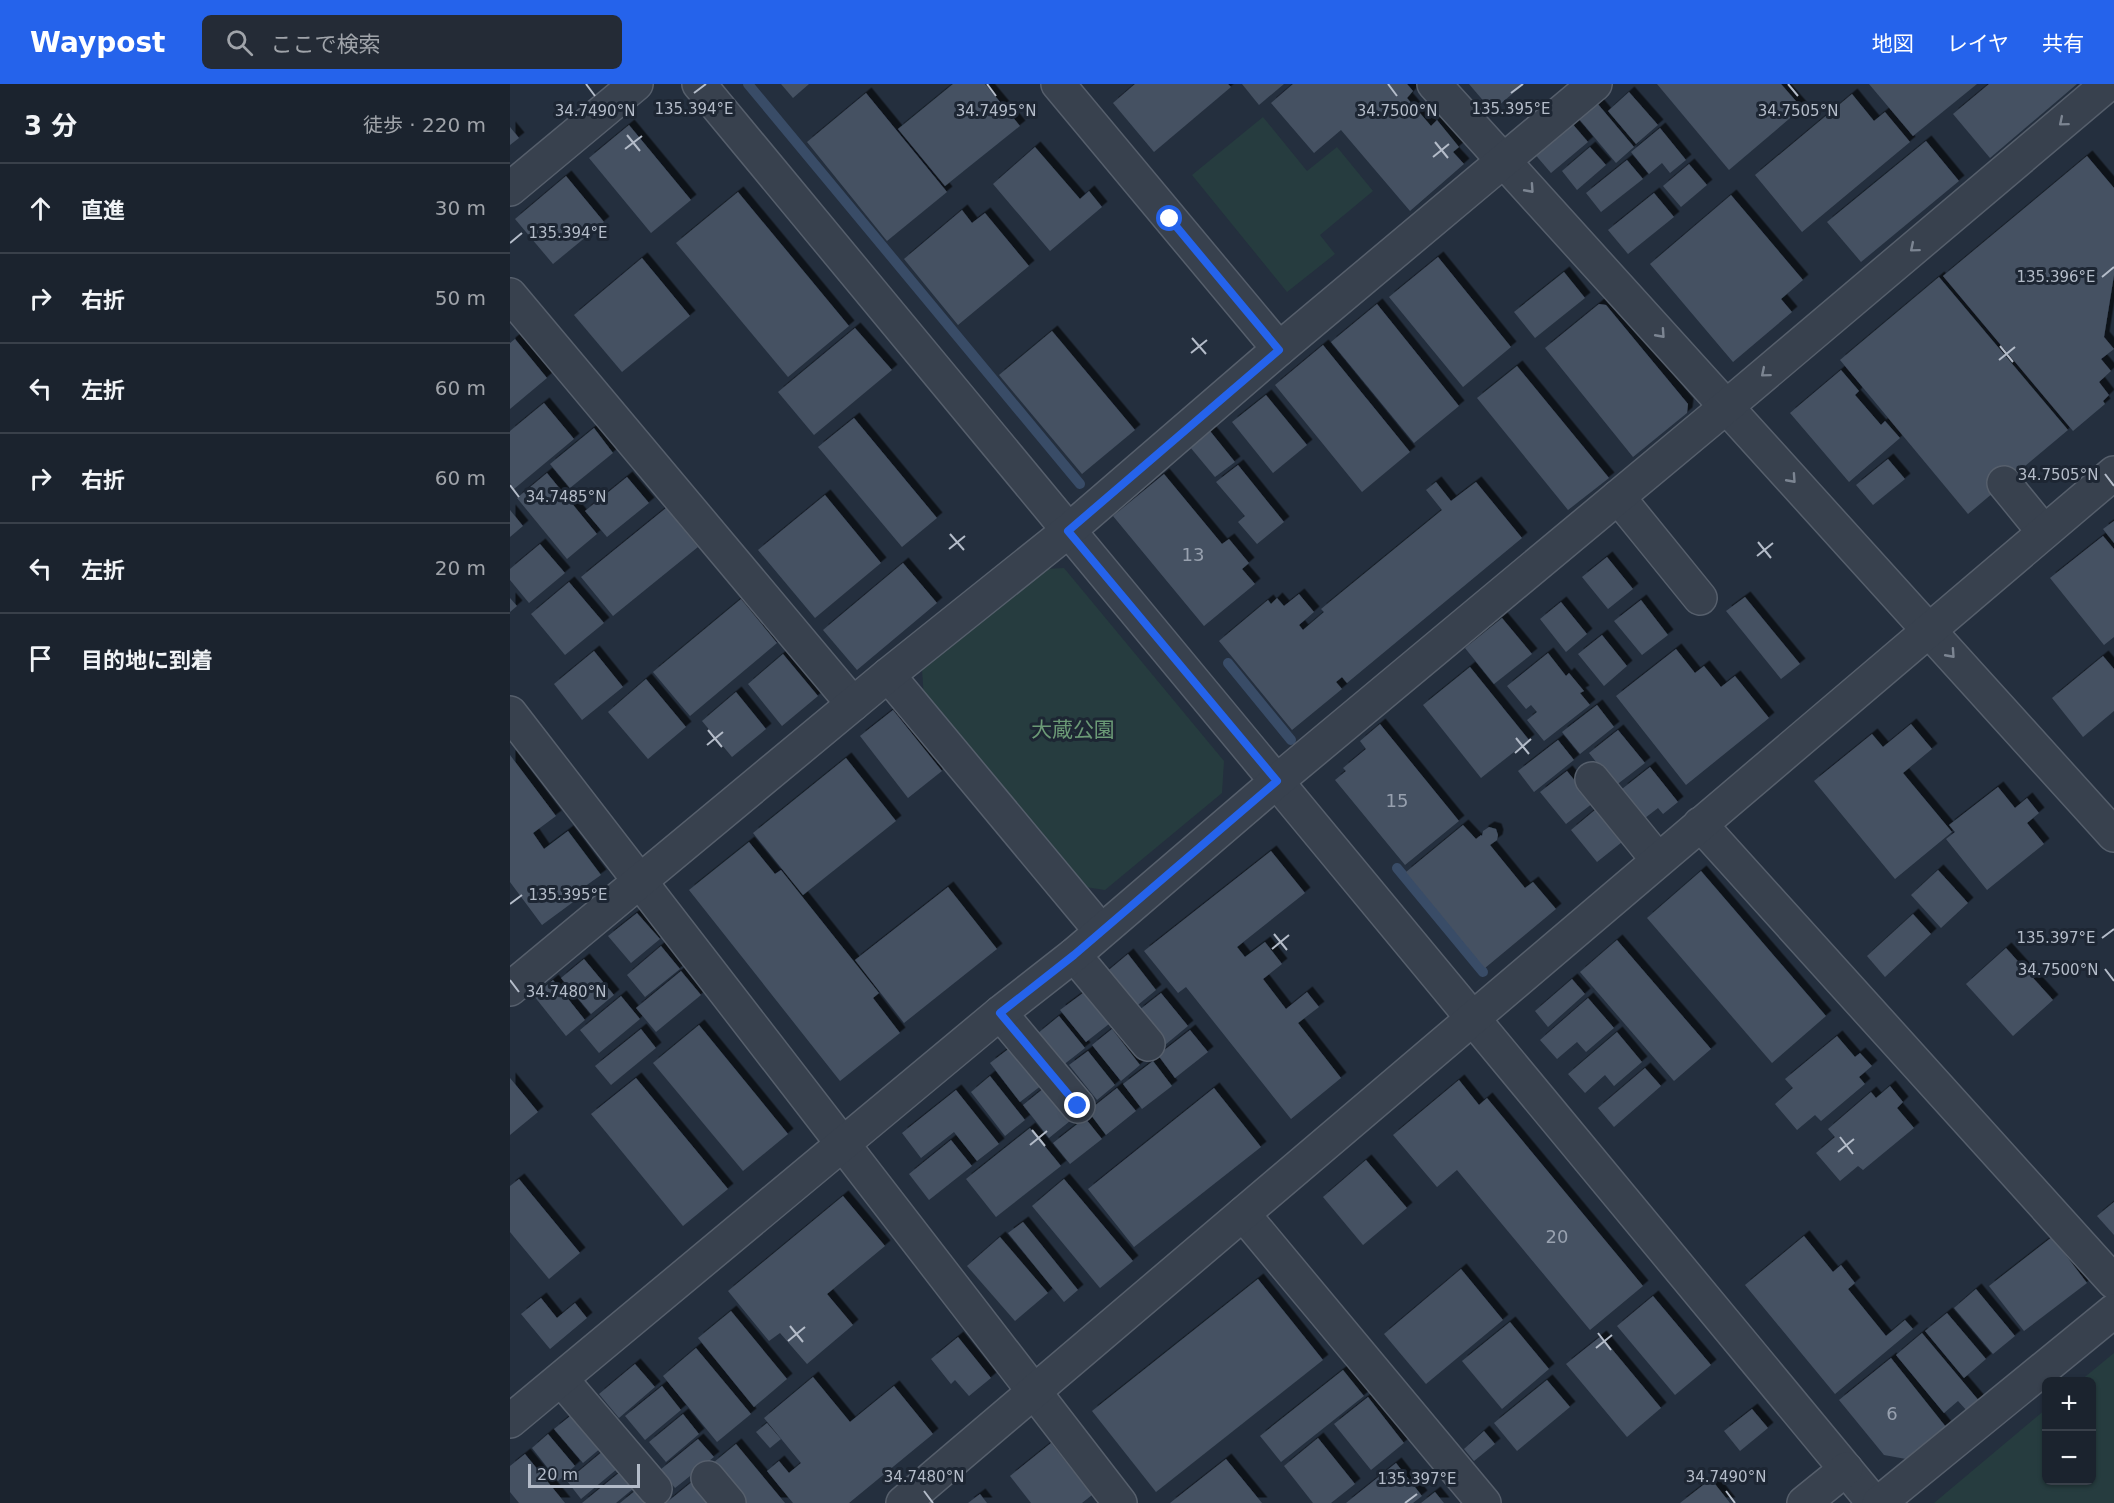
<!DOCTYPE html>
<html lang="ja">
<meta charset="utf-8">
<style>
body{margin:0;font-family:"DejaVu Sans","Noto Sans JP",sans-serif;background:#242b36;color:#f1f3f6}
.controls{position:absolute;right:18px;bottom:18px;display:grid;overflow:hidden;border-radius:9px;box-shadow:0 2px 4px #0004}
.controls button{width:54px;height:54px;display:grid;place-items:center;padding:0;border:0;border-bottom:2px solid #39404a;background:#1b232e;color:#f1f3f6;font:30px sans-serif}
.scale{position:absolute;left:18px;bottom:15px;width:112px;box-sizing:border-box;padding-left:6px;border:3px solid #b4bcc9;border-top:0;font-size:16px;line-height:21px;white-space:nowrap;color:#b4bcc9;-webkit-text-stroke:4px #1d2633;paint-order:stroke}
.stop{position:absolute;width:18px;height:18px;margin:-14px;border:4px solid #2563eb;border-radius:50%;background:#fff}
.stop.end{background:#2563eb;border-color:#fff;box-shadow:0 2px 6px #0008}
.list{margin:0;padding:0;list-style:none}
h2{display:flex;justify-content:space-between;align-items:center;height:78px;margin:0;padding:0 24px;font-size:26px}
h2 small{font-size:20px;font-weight:400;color:#a0a4aa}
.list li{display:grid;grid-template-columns:39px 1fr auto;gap:18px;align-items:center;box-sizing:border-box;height:90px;padding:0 24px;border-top:2px solid #39404a}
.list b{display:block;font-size:22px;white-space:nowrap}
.list em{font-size:20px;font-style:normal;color:#a0a4aa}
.icon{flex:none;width:33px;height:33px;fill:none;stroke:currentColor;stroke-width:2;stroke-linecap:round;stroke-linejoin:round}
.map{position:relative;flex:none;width:1604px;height:1419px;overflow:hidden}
header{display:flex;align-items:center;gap:36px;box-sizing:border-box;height:84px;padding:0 30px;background:#2563eb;color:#fff}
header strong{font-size:28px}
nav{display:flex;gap:33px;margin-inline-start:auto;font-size:21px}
.search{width:420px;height:54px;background:#242b36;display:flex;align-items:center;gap:15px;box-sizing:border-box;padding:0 21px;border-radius:9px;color:#a0a4aa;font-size:22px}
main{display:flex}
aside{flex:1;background:#1b232e}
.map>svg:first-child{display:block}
</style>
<header>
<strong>Waypost</strong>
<div class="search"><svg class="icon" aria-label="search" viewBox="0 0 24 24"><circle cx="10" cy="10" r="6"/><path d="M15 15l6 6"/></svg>ここで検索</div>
<nav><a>地図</a><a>レイヤ</a><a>共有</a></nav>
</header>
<main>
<aside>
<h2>3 分<small>徒歩 · 220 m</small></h2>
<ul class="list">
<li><svg class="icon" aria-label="ahead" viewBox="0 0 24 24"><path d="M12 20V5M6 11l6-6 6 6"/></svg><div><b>直進</b></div><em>30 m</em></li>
<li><svg class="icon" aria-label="right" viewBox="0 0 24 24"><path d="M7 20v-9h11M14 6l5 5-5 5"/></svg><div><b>右折</b></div><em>50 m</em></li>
<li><svg class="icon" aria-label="left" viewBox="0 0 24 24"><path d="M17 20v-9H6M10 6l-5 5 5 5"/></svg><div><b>左折</b></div><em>60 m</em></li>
<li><svg class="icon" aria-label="right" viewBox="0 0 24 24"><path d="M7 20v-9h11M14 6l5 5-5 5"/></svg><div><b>右折</b></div><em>60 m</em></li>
<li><svg class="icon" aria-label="left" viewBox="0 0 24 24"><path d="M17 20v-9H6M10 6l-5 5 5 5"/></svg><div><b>左折</b></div><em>20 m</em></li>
<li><svg class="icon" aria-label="arrive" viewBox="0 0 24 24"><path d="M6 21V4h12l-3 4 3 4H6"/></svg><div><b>目的地に到着</b></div></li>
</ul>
</aside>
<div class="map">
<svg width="1604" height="1419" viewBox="0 0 1604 1419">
<defs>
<filter id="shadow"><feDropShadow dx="5.5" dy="-5.5" stdDeviation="0" flood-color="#0009"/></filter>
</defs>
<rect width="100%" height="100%" fill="#242f3e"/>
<!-- green -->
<g fill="#263c3f">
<polygon points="753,33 797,87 827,63 863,107 810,151 825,170 777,208 682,91"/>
<polygon points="554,484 714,677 712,709 595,806 569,802 414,615 412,585 536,485"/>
<polygon points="1604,1269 1604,1419 1424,1419 1536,1325 1536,1396 1582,1396 1582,1298 1570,1297"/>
</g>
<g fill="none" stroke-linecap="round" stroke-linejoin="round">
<!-- stream -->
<g stroke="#394c67" stroke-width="10">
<polyline points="238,0 570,400"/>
<polyline points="718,579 781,656"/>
<polyline points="887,784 973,888"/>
</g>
</g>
<!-- building -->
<g fill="#455162" filter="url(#shadow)">
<polygon points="271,0 299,0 283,14"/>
<polygon points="443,0 475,0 510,42 435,102 388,45"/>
<polygon points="625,0 718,0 721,3 644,68 603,19"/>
<polygon points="732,0 774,0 749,21"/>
<polygon points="783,0 897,0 903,7 897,14 921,42 927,36 949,63 943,68 954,80 900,127 831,46 804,69 761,19"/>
<polygon points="959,0 1014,0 982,27"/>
<polygon points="1147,0 1271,0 1292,24 1219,86"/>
<polygon points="1359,0 1467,0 1403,52"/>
<polygon points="1479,0 1567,0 1480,74 1443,30"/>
<polygon points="1119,8 1148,41 1126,60 1098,27"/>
<polygon points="356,9 437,108 377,157 297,58"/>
<polygon points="1342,10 1364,37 1375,28 1400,58 1292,148 1245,91"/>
<polygon points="1087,19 1124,63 1106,79 1069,35"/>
<polygon points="1060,37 1078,58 1041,89 1023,68"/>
<polygon points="119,41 181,116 141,149 79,74"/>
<polygon points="0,43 9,54 0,61"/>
<polygon points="1150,44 1176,76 1160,89 1152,79 1139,90 1121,68"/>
<polygon points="1416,57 1449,97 1351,178 1317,138"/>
<polygon points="525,63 570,115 579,107 592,123 540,167 483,100"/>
<polygon points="1080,63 1096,81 1067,106 1052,87"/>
<polygon points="1577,72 1604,104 1604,191 1594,253 1604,265 1591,275 1601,287 1589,298 1599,311 1593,317 1595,320 1563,347 1433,192"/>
<polygon points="1117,76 1133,95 1091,128 1076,109"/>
<polygon points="1179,80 1197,101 1171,123 1153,102"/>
<polygon points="56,92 94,138 43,180 5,135"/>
<polygon points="228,108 339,242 278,293 166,159"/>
<polygon points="1144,109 1164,133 1118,170 1098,146"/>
<polygon points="1221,111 1293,196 1271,215 1282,228 1223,278 1140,180"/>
<polygon points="452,126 462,139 475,129 519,182 448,241 394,175"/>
<polygon points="928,173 1001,263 953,303 879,213"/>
<polygon points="132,174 180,232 112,288 64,231"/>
<polygon points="1054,188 1075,214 1025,254 1004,228"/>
<polygon points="1429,193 1558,346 1458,430 1330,276"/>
<polygon points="867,220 949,322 904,359 821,258"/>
<polygon points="1089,220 1096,221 1178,320 1177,329 1123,373 1035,264"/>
<polygon points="345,244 382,286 304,351 268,308"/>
<polygon points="542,247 625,346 572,390 489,291"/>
<polygon points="5,255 37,294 0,325 0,259"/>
<polygon points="813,261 900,368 852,408 765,301"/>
<polygon points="1007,282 1099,394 1058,426 967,314"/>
<polygon points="1331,286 1349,307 1345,311 1371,341 1375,337 1390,354 1339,398 1280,329"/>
<polygon points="756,311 797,361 763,389 722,338"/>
<polygon points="34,319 64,355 4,405 0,399 0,347"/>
<polygon points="344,334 427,434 392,463 308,363"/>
<polygon points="84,344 103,369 60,404 40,380"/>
<polygon points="700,347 725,378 705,393 680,363"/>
<polygon points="1378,375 1395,395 1363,421 1346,401"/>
<polygon points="728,381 774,438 747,460 728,438 735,432 706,398"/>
<polygon points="37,389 87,450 57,475 7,414"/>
<polygon points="654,390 712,460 719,455 739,479 732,485 745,500 694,542 603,432"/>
<polygon points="117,393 139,419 97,453 75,427"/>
<polygon points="926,398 941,417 966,398 1012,454 837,599 832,593 826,598 832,605 782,646 709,557 758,516 761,520 767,514 774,522 789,510 804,528 789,541 793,546 814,528 811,525 932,426 916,406"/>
<polygon points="315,411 371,479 305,534 248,466"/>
<polygon points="156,424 188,463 103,532 71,493"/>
<polygon points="0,426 13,442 0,453"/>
<polygon points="1604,437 1604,459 1593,445"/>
<polygon points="1593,452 1604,465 1604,553 1594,561 1540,494"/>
<polygon points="30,460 55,489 19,519 0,496 0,485"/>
<polygon points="1097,473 1123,505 1098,525 1072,493"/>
<polygon points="393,479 427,519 347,586 313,546"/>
<polygon points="59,498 94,539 55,571 21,530"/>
<polygon points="1235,513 1290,580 1271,595 1216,527"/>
<polygon points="0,514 7,522 0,528"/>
<polygon points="231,515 267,559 180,632 143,588"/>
<polygon points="1131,516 1158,551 1132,571 1104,537"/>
<polygon points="1051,518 1077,550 1056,568 1030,535"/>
<polygon points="992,534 1022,570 984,600 955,564"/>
<polygon points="1092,551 1117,582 1094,602 1068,570"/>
<polygon points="1166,565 1185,589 1194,582 1211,603 1225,592 1259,634 1176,701 1106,612"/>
<polygon points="84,567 113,603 72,636 44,600"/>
<polygon points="1038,569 1056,592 1059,589 1074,607 1070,609 1080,621 1034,657 1017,636 1027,628 1021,621 1016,625 997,602"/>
<polygon points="273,570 308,612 272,642 238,600"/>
<polygon points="1593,572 1604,585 1604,627 1573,653 1542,614"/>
<polygon points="960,583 1019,656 971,694 913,621"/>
<polygon points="136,595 176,643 138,675 98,628"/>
<polygon points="226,608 256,645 222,673 192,637"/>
<polygon points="1087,621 1104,643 1070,670 1052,648"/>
<polygon points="383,626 432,687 398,714 350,652"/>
<polygon points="870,640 949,737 895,781 825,696 836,687 833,684 856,665 850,657"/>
<polygon points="1401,640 1422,665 1393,689 1442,748 1385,795 1304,697 1362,650 1373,663"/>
<polygon points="1108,646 1135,679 1105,702 1079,669"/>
<polygon points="1048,656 1064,676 1024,708 1008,687"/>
<polygon points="0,671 46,732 23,749 34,765 58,747 91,791 67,808 70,813 32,841 0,798"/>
<polygon points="336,674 386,737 293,811 243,749"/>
<polygon points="1140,683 1168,718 1153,730 1148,724 1135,734 1112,705"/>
<polygon points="1057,687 1083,719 1056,740 1030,708"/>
<polygon points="1488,703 1505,724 1517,714 1529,729 1517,739 1534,760 1477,806 1436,755 1445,748 1439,741"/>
<polygon points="1085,726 1112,758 1087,778 1061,746"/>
<polygon points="953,741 966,755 971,751 972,752 973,747 979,743 986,745 988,751 987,756 980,761 1015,804 1023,798 1046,825 975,884 896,788"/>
<polygon points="239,758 265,790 271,786 369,909 363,914 390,949 330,997 179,806"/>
<polygon points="761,767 795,809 727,863 735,873 755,858 772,880 753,895 776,925 797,908 809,923 788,939 831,994 781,1035 676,903 668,909 634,867"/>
<polygon points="1428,786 1458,819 1431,844 1401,811"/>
<polygon points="1191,787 1316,932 1262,979 1137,834"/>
<polygon points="438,803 487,865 394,939 345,876"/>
<polygon points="127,829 150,855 121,879 98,852"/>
<polygon points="1403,830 1421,850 1375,893 1357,872"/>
<polygon points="1107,856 1201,965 1164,997 1070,888"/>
<polygon points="151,862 170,885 135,913 117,891"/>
<polygon points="1496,864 1543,916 1503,952 1456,900"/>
<polygon points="618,870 646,906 623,925 594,890"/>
<polygon points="74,875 104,911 81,930 51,894"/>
<polygon points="171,887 191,911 146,948 126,924"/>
<polygon points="1062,895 1075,910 1038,943 1025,927"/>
<polygon points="43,896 75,936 56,952 24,912"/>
<polygon points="573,909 599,940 576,958 550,926"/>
<polygon points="651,909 678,942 655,961 628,927"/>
<polygon points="111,912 130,935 89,969 70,946"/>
<polygon points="1078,914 1104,944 1076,968 1067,958 1047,975 1030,956"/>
<polygon points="549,932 575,964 552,982 527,950"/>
<polygon points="189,941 278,1050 233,1087 143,979"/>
<polygon points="131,945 146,964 101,1001 85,982"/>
<polygon points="602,945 630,981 611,997 582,961"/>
<polygon points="680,946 698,968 665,994 648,971"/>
<polygon points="1107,948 1132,978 1104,1002 1095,991 1075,1009 1058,990"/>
<polygon points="1327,952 1345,973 1350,969 1362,982 1349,993 1355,1000 1311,1037 1305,1031 1287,1046 1265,1020 1283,1004 1275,995"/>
<polygon points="501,963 532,1001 510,1018 480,979"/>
<polygon points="578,967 605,1001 587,1016 559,981"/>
<polygon points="643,977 662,1002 632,1025 613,1000"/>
<polygon points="1135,984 1151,1002 1104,1043 1088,1024"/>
<polygon points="480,992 515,1036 495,1052 461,1008"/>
<polygon points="0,994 28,1028 0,1051"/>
<polygon points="126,994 218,1105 173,1142 81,1030"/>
<polygon points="949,996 969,1021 977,1014 1133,1202 1080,1246 947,1086 927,1103 883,1051"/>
<polygon points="1380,1002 1393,1018 1387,1024 1404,1044 1353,1086 1348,1082 1330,1097 1306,1069 1325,1053 1318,1045 1361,1008 1366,1014"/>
<polygon points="534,1004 560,1037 539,1054 513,1021"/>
<polygon points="607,1004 626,1027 596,1051 578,1027"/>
<polygon points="704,1004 751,1063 624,1163 578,1105"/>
<polygon points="446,1006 489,1060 467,1077 444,1048 411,1074 392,1049"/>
<polygon points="575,1034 592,1055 560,1080 543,1059"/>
<polygon points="520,1044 551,1082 486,1133 456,1095"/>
<polygon points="441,1056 462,1082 419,1116 399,1090"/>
<polygon points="856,1076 897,1124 853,1161 813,1113"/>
<polygon points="9,1095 70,1169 39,1195 0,1148 0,1102"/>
<polygon points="554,1095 623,1177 590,1204 522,1122"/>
<polygon points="333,1112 375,1162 317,1210 343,1241 297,1280 270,1249 259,1257 218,1207"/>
<polygon points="1604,1118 1604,1151 1587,1132"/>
<polygon points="513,1138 568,1206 554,1218 498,1149"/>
<polygon points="1294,1152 1323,1188 1331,1181 1345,1199 1338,1205 1376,1252 1395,1236 1403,1245 1325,1310 1235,1201"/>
<polygon points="490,1153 538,1209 505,1237 457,1182"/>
<polygon points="1542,1153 1577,1199 1514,1247 1479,1202"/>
<polygon points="951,1185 993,1236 916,1300 874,1250"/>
<polygon points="748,1195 813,1276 646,1408 582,1327"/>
<polygon points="1466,1205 1505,1252 1483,1270 1444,1224"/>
<polygon points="1143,1212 1201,1281 1165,1311 1107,1242"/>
<polygon points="31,1214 47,1234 65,1219 77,1234 40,1265 11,1230"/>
<polygon points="221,1227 277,1295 244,1323 188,1254"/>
<polygon points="1437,1229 1476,1275 1454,1294 1415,1247"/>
<polygon points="1000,1238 1039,1285 992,1325 952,1277"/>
<polygon points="1412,1249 1470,1318 1458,1328 1448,1317 1434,1329 1386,1271"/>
<polygon points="1091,1252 1151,1324 1117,1353 1056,1280"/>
<polygon points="448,1253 481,1294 459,1312 445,1296 441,1300 421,1275"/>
<polygon points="186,1264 241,1330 207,1358 153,1292"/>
<polygon points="1381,1274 1436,1343 1396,1375 1374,1371 1329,1316"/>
<polygon points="125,1280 145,1303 109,1334 89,1310"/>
<polygon points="833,1286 854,1312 771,1378 750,1352"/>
<polygon points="303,1293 340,1338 384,1302 423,1350 339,1419 283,1419 257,1387 269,1377 279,1389 291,1379 254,1334"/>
<polygon points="1037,1296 1060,1323 1007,1367 984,1339"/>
<polygon points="152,1302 171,1326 135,1356 115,1332"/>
<polygon points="858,1313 894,1359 861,1386 824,1340"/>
<polygon points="1242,1325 1258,1344 1230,1367 1214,1347"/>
<polygon points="64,1329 92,1363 73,1379 44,1345"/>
<polygon points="173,1330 189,1350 156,1378 139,1358"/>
<polygon points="257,1339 271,1355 260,1364 246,1348"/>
<polygon points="974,1347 985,1360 964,1377 954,1365"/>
<polygon points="38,1350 65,1382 48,1397 22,1364"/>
<polygon points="808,1354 845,1400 821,1419 803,1419 774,1382"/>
<polygon points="188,1355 204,1373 165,1404 150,1386"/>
<polygon points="541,1359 582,1411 572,1419 521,1419 500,1392"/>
<polygon points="226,1360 275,1419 236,1419 203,1379"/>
<polygon points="93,1367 107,1385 71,1415 57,1397"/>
<polygon points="15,1370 55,1419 9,1419 0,1408 0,1382"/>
<polygon points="716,1375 752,1419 660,1419"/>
<polygon points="886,1379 912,1412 903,1419 836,1419"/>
<polygon points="110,1388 124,1404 106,1419 72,1419"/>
<polygon points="1201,1395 1220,1419 1170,1419"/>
<polygon points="183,1397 201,1419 156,1419"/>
<polygon points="126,1406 136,1419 110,1419"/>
<polygon points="925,1408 934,1419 911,1419"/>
<polygon points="470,1410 477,1419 458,1419"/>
</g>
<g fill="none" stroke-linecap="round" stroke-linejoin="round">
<!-- minor casing -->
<g stroke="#565f6c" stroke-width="36">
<g id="minor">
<polyline points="189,0 1364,1419"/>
<polyline points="548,0 769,265"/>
<polyline points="924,0 1604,751"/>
<polyline points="0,105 126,0"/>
<polyline points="0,211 343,620"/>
<polyline points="1494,399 1534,448"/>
<polyline points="1108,413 1190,514"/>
<polyline points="378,591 591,847"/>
<polyline points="0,629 610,1419"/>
<polyline points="1082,695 1148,776"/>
<polyline points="1190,740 1604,1198"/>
<polyline points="564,871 638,960"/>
<polyline points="0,905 378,591 558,447 769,265 1085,0"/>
<polyline points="490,929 568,1022"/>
<polyline points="733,1130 974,1419"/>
<polyline points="51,1295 145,1405"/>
<polyline points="0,1337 490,929 564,871 767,697 1216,323 1598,0"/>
<polyline points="198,1394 219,1419"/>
<polyline points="393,1419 1604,389"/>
<polyline points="1294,1419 1336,1385"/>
<polyline points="1369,1419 1604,1227"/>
</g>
</g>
<!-- minor -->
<use href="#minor" stroke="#38414e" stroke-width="33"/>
</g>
<!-- one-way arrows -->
<defs><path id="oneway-chevron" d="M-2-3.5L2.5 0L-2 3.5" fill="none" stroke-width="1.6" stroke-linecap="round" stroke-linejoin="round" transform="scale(1.5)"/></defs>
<g stroke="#7c8592">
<use href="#oneway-chevron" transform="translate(1553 38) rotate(140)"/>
<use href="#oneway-chevron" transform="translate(1020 105) rotate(48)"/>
<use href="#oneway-chevron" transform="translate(1404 164) rotate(140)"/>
<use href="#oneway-chevron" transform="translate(1151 250) rotate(48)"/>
<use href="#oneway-chevron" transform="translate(1255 289) rotate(140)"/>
<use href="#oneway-chevron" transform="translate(1282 395) rotate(48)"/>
<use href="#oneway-chevron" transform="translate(1441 570) rotate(48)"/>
</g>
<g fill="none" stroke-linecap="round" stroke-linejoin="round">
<!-- route -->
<polyline stroke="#2563eb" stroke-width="8" points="568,1022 490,929 564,871 767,697 558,447 769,266 660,135"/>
</g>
<!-- ticks -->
<path fill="none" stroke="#b4bcc9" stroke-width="2" d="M 76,0 L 85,12M 477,0 L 486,12M 878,0 L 887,12M 1278,0 L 1288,12M 184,9 L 196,0M 1001,9 L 1013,0M 117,51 L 130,67M 925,58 L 938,74M 115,65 L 132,52M 923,73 L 939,60M 0,159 L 12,149M 1592,193 L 1604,183M 682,254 L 696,270M 1490,262 L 1503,278M 681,269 L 697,256M 1489,276 L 1505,263M 1595,390 L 1604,402M 0,401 L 9,413M 440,450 L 454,466M 1248,458 L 1261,474M 439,465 L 455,452M 1247,472 L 1263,459M 198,646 L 212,663M 1006,654 L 1019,670M 197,661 L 213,648M 1005,669 L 1021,655M 0,820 L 12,811M 764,850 L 777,866M 1592,854 L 1604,845M 762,865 L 779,851M 1595,885 L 1604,897M 0,896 L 9,908M 522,1046 L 535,1062M 1330,1053 L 1343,1070M 520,1061 L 537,1047M 1328,1068 L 1344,1055M 280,1242 L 293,1258M 1088,1249 L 1101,1266M 278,1257 L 295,1243M 1086,1264 L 1102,1251M 414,1407 L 423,1419M 1216,1407 L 1225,1419M 895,1419 L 907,1410"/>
<g text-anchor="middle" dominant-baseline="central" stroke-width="6" stroke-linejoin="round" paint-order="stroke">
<!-- number labels -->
<g font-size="18" fill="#98a1af">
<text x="683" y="470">13</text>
<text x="887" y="716">15</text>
<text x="1047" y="1152">20</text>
<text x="1382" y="1329">6</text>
</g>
<!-- park labels -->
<g font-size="21" fill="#6b9a76" stroke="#1d2633">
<text x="563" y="646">大蔵公園</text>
</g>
</g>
<g font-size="15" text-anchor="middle" fill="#b4bcc9" stroke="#1d2633" stroke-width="6" stroke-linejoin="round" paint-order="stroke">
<text x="184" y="30">135.394°E</text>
<text x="1001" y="30">135.395°E</text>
<text x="85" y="32">34.7490°N</text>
<text x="486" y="32">34.7495°N</text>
<text x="887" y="32">34.7500°N</text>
<text x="1288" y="32">34.7505°N</text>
<text x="58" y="154">135.394°E</text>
<text x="1546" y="198">135.396°E</text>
<text x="1548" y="396">34.7505°N</text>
<text x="56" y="418">34.7485°N</text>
<text x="58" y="816">135.395°E</text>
<text x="1546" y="859">135.397°E</text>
<text x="1548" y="891">34.7500°N</text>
<text x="56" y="913">34.7480°N</text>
<text x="414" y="1398">34.7480°N</text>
<text x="1216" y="1398">34.7490°N</text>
<text x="907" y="1400">135.397°E</text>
</g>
</svg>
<div class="controls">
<button>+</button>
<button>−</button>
</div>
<div class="scale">20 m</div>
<div class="stop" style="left:660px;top:135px"></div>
<div class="stop end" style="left:568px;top:1022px"></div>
</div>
</main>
